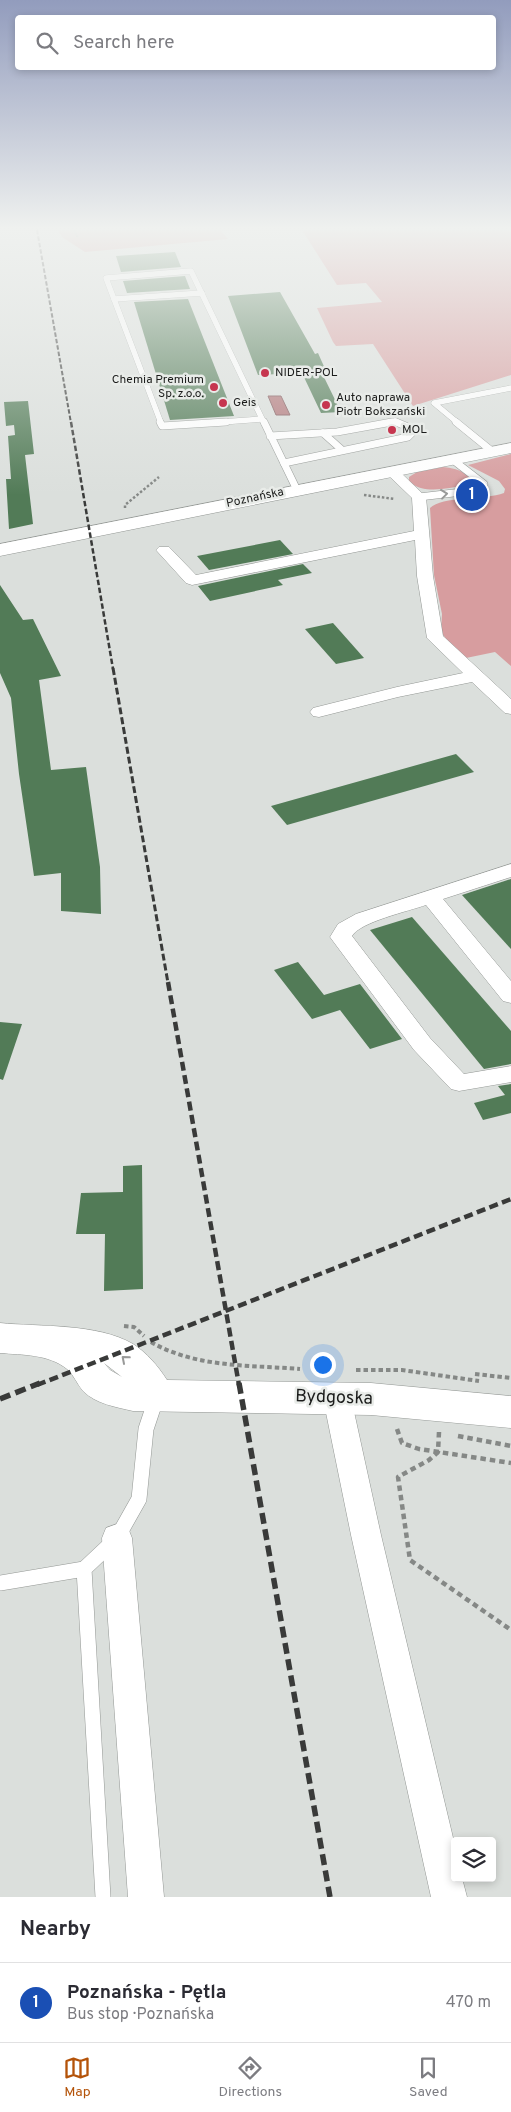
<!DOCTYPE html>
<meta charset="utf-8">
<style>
body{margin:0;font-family:Overpass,sans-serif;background:#f7f7f7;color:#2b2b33}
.controls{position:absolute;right:15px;bottom:15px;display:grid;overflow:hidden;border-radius:5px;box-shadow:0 2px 8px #0003}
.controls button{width:45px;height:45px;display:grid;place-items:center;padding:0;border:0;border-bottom:1px solid #e1e1e2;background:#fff;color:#2b2b33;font:25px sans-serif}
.you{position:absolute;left:322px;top:1364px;width:18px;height:18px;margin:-12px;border:4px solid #fff;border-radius:50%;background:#1a73e8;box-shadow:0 0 0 8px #1a73e833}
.badge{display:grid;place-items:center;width:32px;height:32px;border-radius:50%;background:#b45309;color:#fff;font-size:16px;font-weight:700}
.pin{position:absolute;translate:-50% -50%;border:2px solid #fff;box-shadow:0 1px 5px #0006}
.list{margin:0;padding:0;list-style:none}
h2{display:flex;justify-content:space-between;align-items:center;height:65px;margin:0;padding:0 20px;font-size:21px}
h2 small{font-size:16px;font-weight:400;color:#7c7c81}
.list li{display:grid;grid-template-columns:32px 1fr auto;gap:15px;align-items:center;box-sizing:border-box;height:80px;padding:0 20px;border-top:1px solid #e1e1e2}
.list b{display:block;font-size:19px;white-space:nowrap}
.list p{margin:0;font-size:16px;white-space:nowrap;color:#7c7c81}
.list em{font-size:16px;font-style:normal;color:#7c7c81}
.icon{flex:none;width:28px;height:28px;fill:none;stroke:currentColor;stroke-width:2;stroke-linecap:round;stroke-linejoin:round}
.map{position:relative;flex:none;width:511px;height:1897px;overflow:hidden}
.search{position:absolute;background:#fff;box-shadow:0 2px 8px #0003;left:15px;right:15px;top:15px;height:55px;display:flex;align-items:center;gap:12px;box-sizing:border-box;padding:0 18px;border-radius:5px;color:#7c7c81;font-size:19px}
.sheet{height:145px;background:#fff}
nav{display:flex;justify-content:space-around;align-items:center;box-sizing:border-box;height:70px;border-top:1px solid #e1e1e2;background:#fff;font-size:14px;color:#7c7c81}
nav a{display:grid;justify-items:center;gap:2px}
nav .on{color:#b45309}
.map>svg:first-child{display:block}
</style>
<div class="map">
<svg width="511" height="1897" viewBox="0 0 511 1897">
<rect width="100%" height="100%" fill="#dbdfdc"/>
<!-- green -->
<g fill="#d79d9f">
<polygon points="58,230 220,230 228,239 85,252 62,237"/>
<polygon points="302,230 511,230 511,375 413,406 373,344 336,346 333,342 317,308 382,302 366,283 337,285"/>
<path d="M 511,454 L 511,666 L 495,652 L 466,658 L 449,643 L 441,632 L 442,614 L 434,575 L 430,508 C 442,496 485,500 504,493 L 505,489 L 499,481 L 468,465 Z"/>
<path d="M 443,467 C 453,468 469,471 471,482 L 466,485 C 447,488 426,495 409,482 L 409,477 L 417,472 Z"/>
</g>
<!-- water -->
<polygon fill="#b2797c" stroke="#855d5f" points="268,396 281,396 290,415 276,415"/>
<!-- building -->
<g fill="#527b57">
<polygon points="175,252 181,267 121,272 116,256"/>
<polygon points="185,276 190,289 127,293 123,281"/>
<polygon points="280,292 315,354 318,353 326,371 321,371 341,412 321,413 302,373 258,375 228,296"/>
<polygon points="188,299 234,416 170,420 134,302"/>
<polygon points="28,401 34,454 25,455 33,524 9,529 6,479 11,479 8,436 15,435 14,425 6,426 4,402"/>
<polygon points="280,540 293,554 209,570 197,556"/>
<polygon points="303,564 312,573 278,580 283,585 210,601 198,586"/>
<polygon points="0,585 23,620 33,619 61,676 39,680 51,770 86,767 100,867 101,914 61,911 61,873 34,876 19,774 11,698 0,673"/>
<polygon points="333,623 364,658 336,664 305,629"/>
<polygon points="456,754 474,772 287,825 271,806"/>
<polygon points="511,879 511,949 462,895"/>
<polygon points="412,917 511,1031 511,1064 484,1069 370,930"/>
<polygon points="298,962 324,995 360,984 402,1039 370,1049 340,1010 312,1019 274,970"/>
<polygon points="0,1022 22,1024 3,1080 0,1079"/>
<polygon points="511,1084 511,1113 483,1120 474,1103 505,1095 498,1086"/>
<polygon points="142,1165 143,1289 104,1291 105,1234 76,1234 81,1193 123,1192 123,1166"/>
</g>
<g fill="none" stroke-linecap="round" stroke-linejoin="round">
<!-- lane-far2 casing -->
<g stroke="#939794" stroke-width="6">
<g id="lane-far2">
<polyline points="114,299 202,293"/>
<polyline points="161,423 106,278 191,271 264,423"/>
<polyline points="208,423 262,419"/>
<polyline points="386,423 395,421 399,423"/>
<polyline points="458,423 434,403 511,388"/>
</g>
</g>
<!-- lane-far1 casing -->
<g stroke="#939794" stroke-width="8">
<g id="lane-far1">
<polyline points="160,422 162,426 226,422"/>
<polyline points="264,422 297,490"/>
<polyline points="456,422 493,452"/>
<polyline points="323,433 341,449"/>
<polyline points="270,436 337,432 392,422"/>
<polyline points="284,463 408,437 413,432 408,427 396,422"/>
<polyline points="419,497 462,492 484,484 453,460"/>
</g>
</g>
<!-- lane casing -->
<g stroke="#939794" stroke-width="16">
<g id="lane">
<polyline points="0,1583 84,1569"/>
<polyline points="103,1897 84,1569 117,1538 139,1499 146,1429 156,1399"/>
</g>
</g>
<!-- street casing -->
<g stroke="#939794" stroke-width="1">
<g id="street">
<polygon points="392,468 397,469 426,497 433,576 443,636 511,699 511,714 505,713 472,682 398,697 319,717 313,716 310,712 313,708 397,687 463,673 427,638 417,576 415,540 192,585 186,583 156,550 159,547 169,547 196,575 414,531 412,498 385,472 387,469"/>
<path d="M 511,864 L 511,877 L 443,899 L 511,981 L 511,1003 L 503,1001 L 426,905 C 409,911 360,922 352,936 L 430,1038 L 464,1074 L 511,1066 L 511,1082 L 459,1091 L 451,1089 L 414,1050 L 330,937 L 338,924 L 356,914 Z"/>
<polygon points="337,1386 347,1389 351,1398 381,1535 455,1846 455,1878 462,1878 467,1897 431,1897 351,1535 323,1398 327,1389"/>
<polygon points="117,1524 128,1528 132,1538 164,1897 128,1897 102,1538 106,1528"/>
</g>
</g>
<!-- secondary casing -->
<g stroke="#939794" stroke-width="1">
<g id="secondary">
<polygon points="511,443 511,453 0,556 0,544"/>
<path d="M 0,1323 C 40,1327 97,1323 133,1344 C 147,1353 158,1366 167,1380 L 371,1383 L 511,1396 L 511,1428 L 371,1415 L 133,1411 C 116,1407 96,1404 83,1391 C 77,1384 74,1375 67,1369 C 48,1354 23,1355 0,1353 ZM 104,1363 L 122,1377 L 110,1370 Z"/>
</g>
</g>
<!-- path-far3 -->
<polyline stroke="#858886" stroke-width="2" stroke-dasharray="2 1" stroke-linecap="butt" points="74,230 78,238"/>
<!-- path-far2 -->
<g stroke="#858886" stroke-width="2.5" stroke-dasharray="2.5 2" stroke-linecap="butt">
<polyline points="364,495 395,499"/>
<polyline points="125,508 125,505 159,477"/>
</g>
<!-- path-far1 -->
<g stroke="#858886" stroke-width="4" stroke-dasharray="4.5 3" stroke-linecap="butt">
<polyline points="124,1326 134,1327 144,1336"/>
<path d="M 151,1342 C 196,1368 250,1365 300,1369"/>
<polyline points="356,1370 402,1370 479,1381"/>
<polyline points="475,1374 511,1378"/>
</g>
<!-- path -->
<g stroke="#858886" stroke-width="4.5" stroke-dasharray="5.5 4" stroke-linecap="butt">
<polyline points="397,1429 402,1443 419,1449 511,1463"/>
<polyline points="439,1432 438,1452 429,1460 398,1477 410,1560 511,1630"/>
<polyline points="458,1436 511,1446"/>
</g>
<!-- lane-far2 -->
<use href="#lane-far2" stroke="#fff" stroke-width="5.5"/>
<!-- lane-far1 -->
<use href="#lane-far1" stroke="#fff" stroke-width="7"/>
<!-- lane -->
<use href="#lane" stroke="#fff" stroke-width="15"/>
<!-- street -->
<use href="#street" fill="#fff" fill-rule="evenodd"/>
<!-- secondary -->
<use href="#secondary" fill="#fff" fill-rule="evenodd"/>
<!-- rail-far4 -->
<polyline stroke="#393a39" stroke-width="2" stroke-dasharray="4.5 2" stroke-linecap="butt" points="37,230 71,423"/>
<!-- rail-far3 -->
<polyline stroke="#393a39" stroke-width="2.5" stroke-dasharray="5.5 2.5" stroke-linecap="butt" points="71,422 113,669"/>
<!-- rail-far2 -->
<polyline stroke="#393a39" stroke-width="3" stroke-dasharray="7 3" stroke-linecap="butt" points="113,668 168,983"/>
<!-- rail-far1 -->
<g stroke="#393a39" stroke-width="4.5" stroke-dasharray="9 4.5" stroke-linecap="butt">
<polyline points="168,982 239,1385"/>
<polyline points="37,1385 511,1199"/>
</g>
<!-- rail -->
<g stroke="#393a39" stroke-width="5.5" stroke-dasharray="11 5.5" stroke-linecap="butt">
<polyline points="239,1383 330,1897"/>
<polyline points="0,1399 40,1383"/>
</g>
</g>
<!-- one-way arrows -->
<defs><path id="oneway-chevron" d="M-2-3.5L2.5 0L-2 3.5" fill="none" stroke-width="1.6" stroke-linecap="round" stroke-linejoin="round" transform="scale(1.25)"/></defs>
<g stroke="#989998">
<use href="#oneway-chevron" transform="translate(444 494) rotate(-7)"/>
<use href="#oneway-chevron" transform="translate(125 1359) rotate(-139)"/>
</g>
<!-- sky -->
<linearGradient id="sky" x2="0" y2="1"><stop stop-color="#929cbd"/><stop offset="0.46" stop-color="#eff1ef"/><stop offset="1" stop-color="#eff1ef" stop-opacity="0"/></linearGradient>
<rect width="511" height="495" fill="url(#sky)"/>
<!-- markers -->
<g fill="#c6364f" stroke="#e9ece9" stroke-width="2">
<circle cx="265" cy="373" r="5"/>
<circle cx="214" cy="387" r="5"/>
<circle cx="223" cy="403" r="5"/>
<circle cx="326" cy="405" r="5"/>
<circle cx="392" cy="430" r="5"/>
</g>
<g text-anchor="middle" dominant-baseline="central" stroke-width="5" stroke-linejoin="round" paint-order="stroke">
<!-- far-poi labels -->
<g font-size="12" fill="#1b1c1b" stroke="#e9ece9" text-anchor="start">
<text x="275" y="373">NIDER-POL</text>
<text x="204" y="380" text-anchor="end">Chemia Premium<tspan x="204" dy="14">Sp. z.o.o.</tspan></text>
<text x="336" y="398">Auto naprawa<tspan x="336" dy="14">Piotr Bokszański</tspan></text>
<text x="233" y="403">Geis</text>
<text x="402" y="430">MOL</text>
</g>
<!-- far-street labels -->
<g font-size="12" fill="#1b1c1b" stroke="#e9ece9">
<text transform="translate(255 498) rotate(-12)">Poznańska</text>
</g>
<!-- near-street labels -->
<g font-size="18" fill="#1b1c1b" stroke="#e9ece9">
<text transform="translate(334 1398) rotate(2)">Bydgoska</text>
</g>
</g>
</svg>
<div class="controls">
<button><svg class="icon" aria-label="layers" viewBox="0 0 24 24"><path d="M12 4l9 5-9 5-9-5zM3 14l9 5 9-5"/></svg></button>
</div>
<div class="you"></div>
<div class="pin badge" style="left:472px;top:495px;background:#1a4fb4">1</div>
<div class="search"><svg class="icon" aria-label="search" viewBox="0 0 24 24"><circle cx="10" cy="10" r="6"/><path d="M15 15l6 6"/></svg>Search here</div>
</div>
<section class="sheet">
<h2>Nearby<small></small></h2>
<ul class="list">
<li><span class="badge" style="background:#1a4fb4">1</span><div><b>Poznańska - Pętla</b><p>Bus stop · Poznańska</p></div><em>470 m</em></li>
</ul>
</section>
<nav>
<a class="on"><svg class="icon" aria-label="map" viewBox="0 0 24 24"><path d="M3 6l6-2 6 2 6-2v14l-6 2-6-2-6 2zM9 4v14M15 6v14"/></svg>Map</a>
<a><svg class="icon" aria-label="directions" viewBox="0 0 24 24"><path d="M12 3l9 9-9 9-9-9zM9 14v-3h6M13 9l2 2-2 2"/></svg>Directions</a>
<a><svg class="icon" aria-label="saved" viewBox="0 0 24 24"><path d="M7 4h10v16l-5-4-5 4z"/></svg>Saved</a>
</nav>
